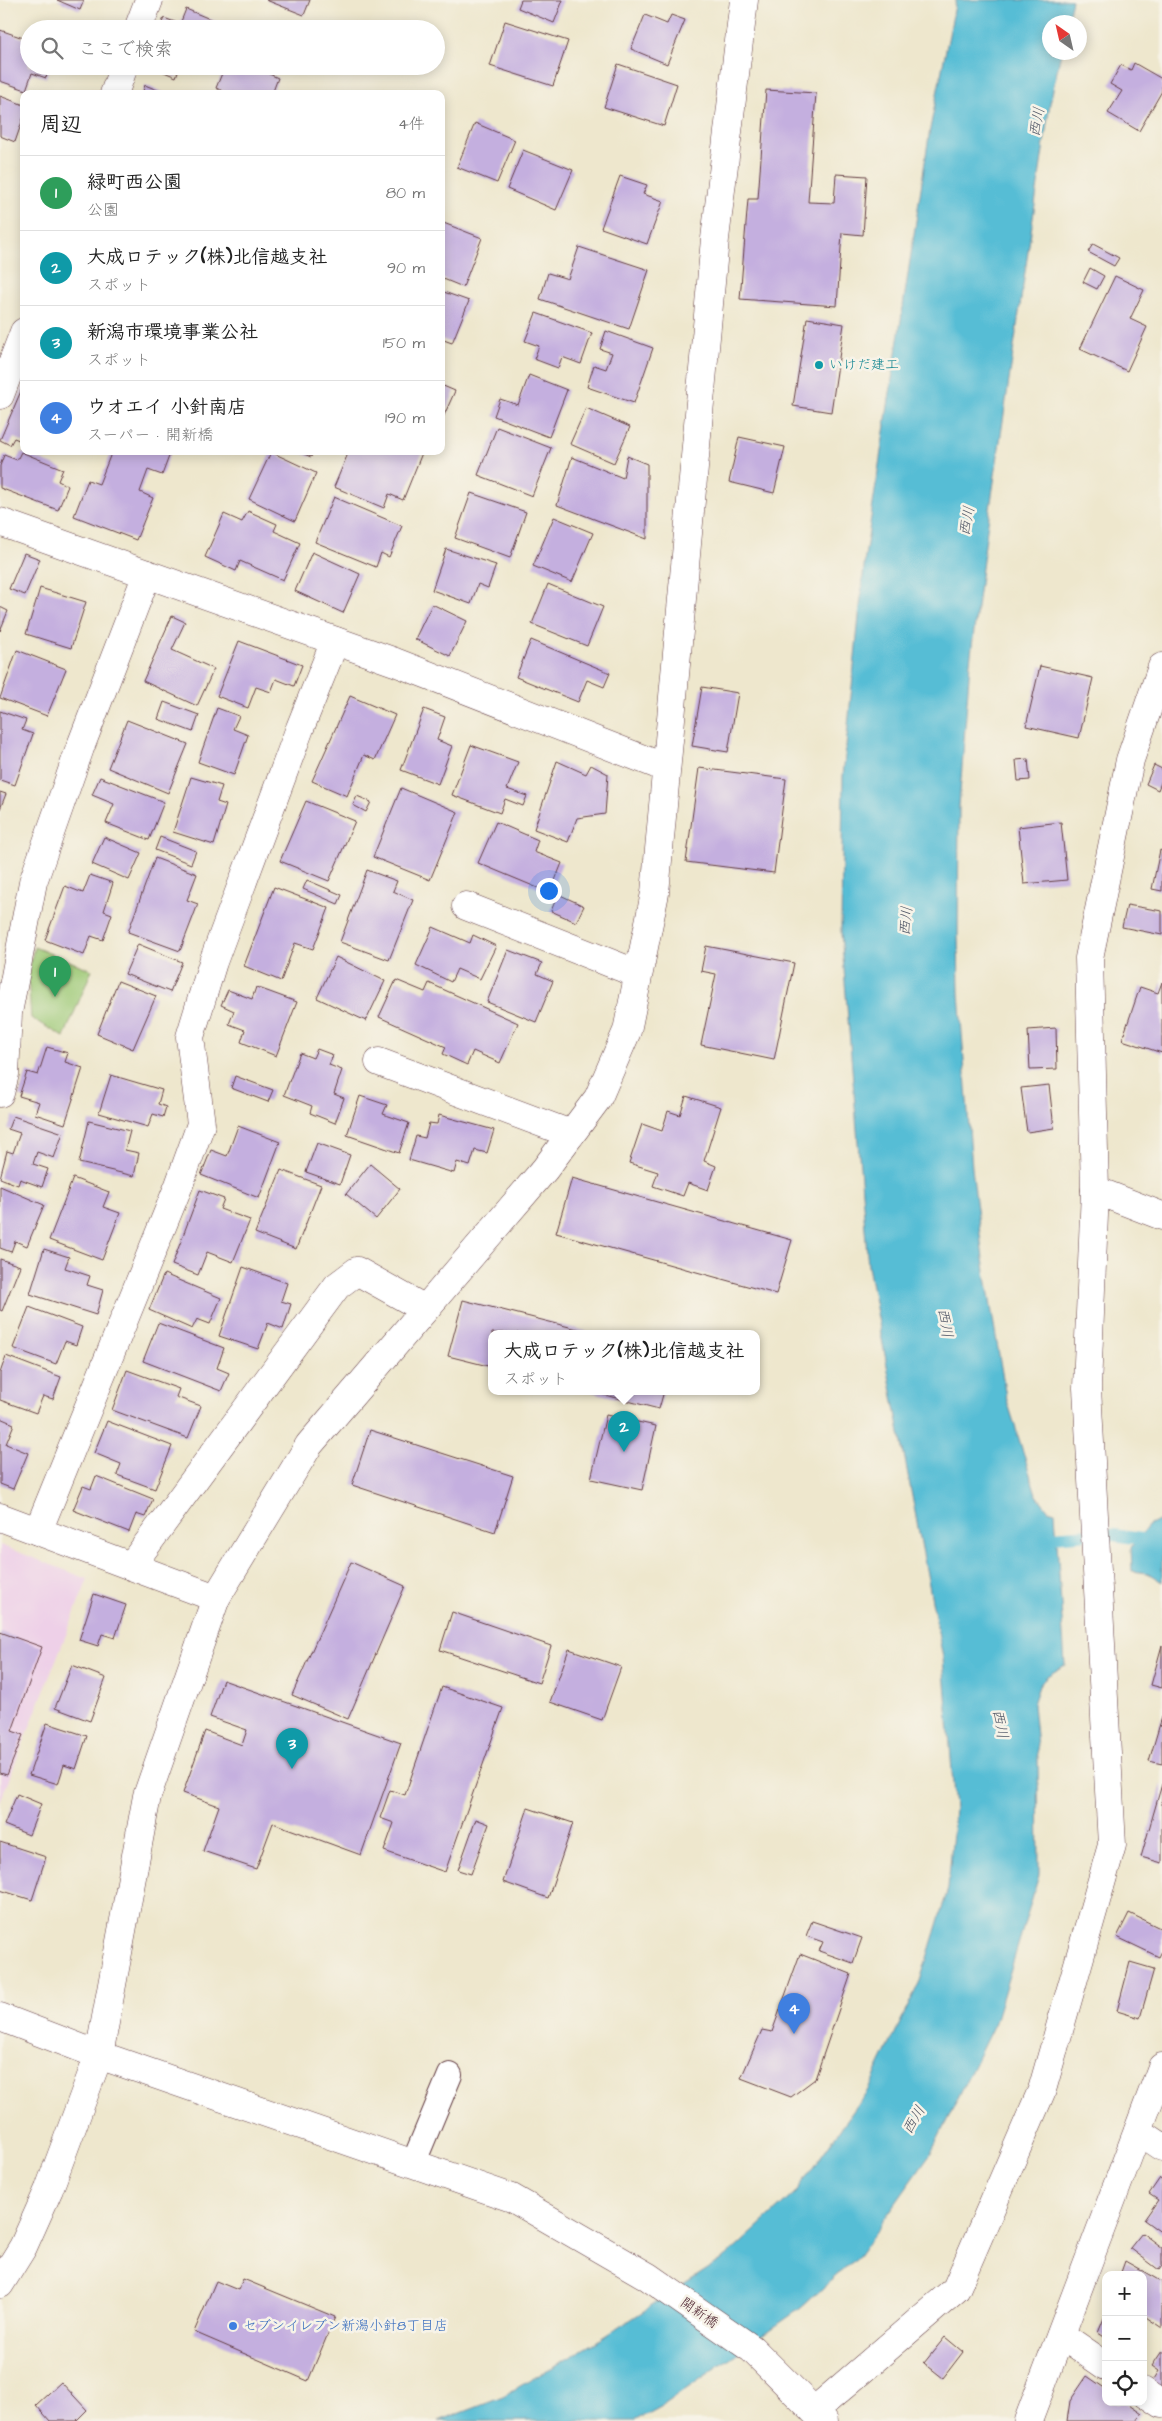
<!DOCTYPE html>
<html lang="ja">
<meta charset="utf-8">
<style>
body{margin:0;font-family:"Architects Daughter","Klee One",sans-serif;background:#f6f6f6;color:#222}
.controls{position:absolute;right:15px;bottom:15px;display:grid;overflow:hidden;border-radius:10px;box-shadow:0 2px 12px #0003}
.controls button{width:45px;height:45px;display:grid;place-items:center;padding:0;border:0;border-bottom:1px solid #e0e0e0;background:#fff;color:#222;font:25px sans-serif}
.compass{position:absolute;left:1042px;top:15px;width:45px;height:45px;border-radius:50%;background:#fff;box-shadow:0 2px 12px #0003;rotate:326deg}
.you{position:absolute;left:548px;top:890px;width:18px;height:18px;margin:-12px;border:4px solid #fff;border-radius:50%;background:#1a73e8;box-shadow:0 0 0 8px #1a73e833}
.badge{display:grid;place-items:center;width:32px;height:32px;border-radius:50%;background:#7c3aed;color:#fff;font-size:16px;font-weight:700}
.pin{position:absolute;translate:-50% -41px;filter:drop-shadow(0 1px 2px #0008)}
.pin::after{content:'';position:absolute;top:26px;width:18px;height:15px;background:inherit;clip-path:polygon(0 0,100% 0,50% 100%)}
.popup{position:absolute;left:488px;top:1330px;width:272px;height:65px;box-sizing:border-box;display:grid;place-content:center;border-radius:10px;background:#fff;filter:drop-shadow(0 1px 4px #0005);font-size:16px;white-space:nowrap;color:#767676}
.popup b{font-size:19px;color:#222}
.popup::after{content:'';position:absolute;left:50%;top:100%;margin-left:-10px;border:10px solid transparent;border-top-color:#fff}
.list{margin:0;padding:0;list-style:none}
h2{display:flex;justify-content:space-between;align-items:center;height:65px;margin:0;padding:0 20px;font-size:21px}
h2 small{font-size:16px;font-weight:400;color:#767676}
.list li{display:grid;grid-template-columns:32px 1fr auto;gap:15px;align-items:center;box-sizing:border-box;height:75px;padding:0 20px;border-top:1px solid #e0e0e0}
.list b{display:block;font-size:19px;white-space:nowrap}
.list p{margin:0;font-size:16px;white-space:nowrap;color:#767676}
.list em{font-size:16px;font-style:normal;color:#767676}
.icon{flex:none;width:28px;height:28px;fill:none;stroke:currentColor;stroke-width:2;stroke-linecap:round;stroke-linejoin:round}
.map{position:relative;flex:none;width:1162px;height:2421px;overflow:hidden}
.search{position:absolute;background:#fff;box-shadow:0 2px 12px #0003;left:20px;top:20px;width:425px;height:55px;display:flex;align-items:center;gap:12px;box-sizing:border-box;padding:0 18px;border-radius:28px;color:#767676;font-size:19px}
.panel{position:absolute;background:#fff;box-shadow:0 2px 12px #0003;left:20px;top:90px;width:425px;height:365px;border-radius:10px}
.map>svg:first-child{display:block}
</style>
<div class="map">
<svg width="1162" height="2421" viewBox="0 0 1162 2421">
<rect width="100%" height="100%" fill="#f7f3e8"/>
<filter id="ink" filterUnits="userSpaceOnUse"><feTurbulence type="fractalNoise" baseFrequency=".02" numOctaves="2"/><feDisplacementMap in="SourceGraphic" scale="10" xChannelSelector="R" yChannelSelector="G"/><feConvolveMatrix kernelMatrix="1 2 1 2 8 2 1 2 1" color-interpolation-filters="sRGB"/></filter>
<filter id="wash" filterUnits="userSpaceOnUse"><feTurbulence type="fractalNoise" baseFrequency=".0096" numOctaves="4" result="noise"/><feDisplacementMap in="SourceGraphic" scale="20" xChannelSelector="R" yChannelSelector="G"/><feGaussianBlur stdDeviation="1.12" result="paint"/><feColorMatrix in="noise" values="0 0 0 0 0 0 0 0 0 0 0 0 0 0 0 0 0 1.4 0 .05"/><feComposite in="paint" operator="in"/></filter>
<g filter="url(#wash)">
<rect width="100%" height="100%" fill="#eee7cd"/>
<!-- built -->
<polygon fill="#eed0e8" points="0,1545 88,1579 0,1802"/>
<!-- green -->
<polygon fill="#9dc976" stroke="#747450" points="34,947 92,970 64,1037 31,1018 28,975"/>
<!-- water -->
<g fill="#57bdd5" stroke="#506e80">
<polygon points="956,0 1072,0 1067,22 1050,22 1050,52 1061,53 1050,103 987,529 970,662 959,806 958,935 959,993 972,1168 983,1259 1006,1397 1036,1494 1048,1510 1055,1512 1065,1665 1047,1676 1039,1686 1033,1704 1038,1758 1039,1875 995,2022 930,2155 858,2256 801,2308 665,2404 634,2421 438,2421 503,2396 598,2341 726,2257 795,2193 868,2090 920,1981 948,1889 955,1809 943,1658 868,1266 841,932 843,776 865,557 930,129"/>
<polygon points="1160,1520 1162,1520 1162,1582 1148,1573 1132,1571 1131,1547 1148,1526"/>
</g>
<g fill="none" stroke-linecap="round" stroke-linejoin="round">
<!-- stream -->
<polyline stroke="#57bdd5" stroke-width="12" points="1041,1538 1100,1533 1162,1542"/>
</g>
<g id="blocks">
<!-- building -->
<g fill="#c4afdf">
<polygon points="57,0 84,0 80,10"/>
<polygon points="266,0 310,0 304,15"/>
<polygon points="521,0 563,0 554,23 518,8"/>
<polygon points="186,9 229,27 228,29 159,29 164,18 180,24"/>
<polygon points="645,15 667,24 671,15 685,20 667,64 631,49"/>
<polygon points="505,21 568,41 553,86 490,66"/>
<polygon points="0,30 29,40 29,66 50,66 46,78 32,73 26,90 0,81"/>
<polygon points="1134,63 1162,79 1162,91 1139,131 1108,113 1122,91 1110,84 1121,65 1131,70"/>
<polygon points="618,64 677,84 664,126 604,107"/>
<polygon points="150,66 180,66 176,77"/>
<polygon points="225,66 269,66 267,73 278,78 272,94 229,94 216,88"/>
<polygon points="145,85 167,94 142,94"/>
<polygon points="766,90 816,93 808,202 834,203 836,174 867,176 863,235 842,233 837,306 740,299 748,199 758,199"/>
<polygon points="0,96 24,105 24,116 15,142 0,136"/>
<polygon points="475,123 515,140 497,183 457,167"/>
<polygon points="523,150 573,170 556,210 507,189"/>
<polygon points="620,176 647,185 643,194 663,201 647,244 601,228"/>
<polygon points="441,222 482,238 463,287 441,278"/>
<polygon points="1093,244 1119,258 1114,266 1088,252"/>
<polygon points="579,247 649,270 629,329 540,299 548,273 568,279"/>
<polygon points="1090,268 1104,276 1097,289 1083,282"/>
<polygon points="1115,276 1144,290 1130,319 1147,327 1127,371 1080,349"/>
<polygon points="441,291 469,301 452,343 441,339"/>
<polygon points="536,313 592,333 581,364 562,357 558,368 534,359 539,346 525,341"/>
<polygon points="807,318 844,324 831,412 793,406"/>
<polygon points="606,331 653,348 634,403 587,387 594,365 606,369 612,353 600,349"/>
<polygon points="529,375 567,390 549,437 494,416 500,399 518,405"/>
<polygon points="24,384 24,442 14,438 10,445 0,440"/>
<polygon points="441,385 455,391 441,422"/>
<polygon points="586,408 630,427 614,463 570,444"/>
<polygon points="497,427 551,448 532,496 478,475"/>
<polygon points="739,437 785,447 774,493 729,482"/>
<polygon points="112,451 171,451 162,475 148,470 140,492 153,498 136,540 74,516 88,480 99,484"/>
<polygon points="297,451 313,451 311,457"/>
<polygon points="349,451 419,451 422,453 403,500 389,494 384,508 334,487"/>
<polygon points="21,452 63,469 58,481 68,486 58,510 0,488 0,466 4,455 17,460"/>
<polygon points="271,452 316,473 295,521 249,499"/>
<polygon points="627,456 647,464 647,539 557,505 572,457 623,478"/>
<polygon points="471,493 526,512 510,558 455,538"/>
<polygon points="334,497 402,526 389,557 381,553 376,567 315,542"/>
<polygon points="248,511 277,524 274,531 300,543 283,580 240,561 236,571 205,557 224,514 242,522"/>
<polygon points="554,517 593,533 572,582 533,566"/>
<polygon points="446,549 496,565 488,588 478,584 471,604 432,590"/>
<polygon points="312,552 360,574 343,613 295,591"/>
<polygon points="24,553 40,559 25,595 9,589"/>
<polygon points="548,584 603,607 587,646 532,624"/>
<polygon points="40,588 86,602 71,648 26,634"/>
<polygon points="432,604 467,621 450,656 415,639"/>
<polygon points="0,607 8,611 0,631"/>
<polygon points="172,616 185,622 172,650 214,669 197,706 143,681"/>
<polygon points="531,640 610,673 604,687 587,680 578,702 516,677"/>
<polygon points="239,641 302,665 294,686 276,679 271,692 256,687 248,708 217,696"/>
<polygon points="17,650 66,669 47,716 0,698"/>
<polygon points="1040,666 1093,678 1079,738 1026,726"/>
<polygon points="702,687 738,693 728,752 692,746"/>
<polygon points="350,696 395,715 375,760 364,755 347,796 312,781"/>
<polygon points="164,702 199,715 193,732 158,719"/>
<polygon points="217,708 239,716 233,729 248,735 234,775 198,762"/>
<polygon points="424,709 445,717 437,740 452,746 438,784 401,770"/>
<polygon points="0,711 26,720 22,730 33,734 15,785 0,780"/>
<polygon points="127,720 188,744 168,793 108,768"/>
<polygon points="471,745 518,762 507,789 527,796 523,806 505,799 500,813 452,795"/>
<polygon points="1028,759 1030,780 1018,781 1016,760"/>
<polygon points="557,761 586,774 591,765 608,774 605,814 577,818 568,842 534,829"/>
<polygon points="1154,765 1162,769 1162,780 1158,790 1146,784"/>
<polygon points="699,768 786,779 774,873 686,862"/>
<polygon points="100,777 164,802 149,840 106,823 114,804 92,795"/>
<polygon points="191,777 222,786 217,802 226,805 214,845 173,832"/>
<polygon points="401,788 458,812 430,880 373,857"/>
<polygon points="0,792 6,794 0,809"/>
<polygon points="357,796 371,802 366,812 353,805"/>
<polygon points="306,801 355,821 329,881 280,861"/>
<polygon points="496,822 538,840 534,852 562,863 550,893 478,863"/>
<polygon points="1061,822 1067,880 1024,884 1018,827"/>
<polygon points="104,837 141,853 129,880 92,864"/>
<polygon points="160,837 196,851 191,864 155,850"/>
<polygon points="1160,850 1162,851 1162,891 1152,889"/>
<polygon points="155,858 197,874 187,900 198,904 180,951 128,932"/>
<polygon points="367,870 397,881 393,891 413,900 389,960 340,942"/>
<polygon points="90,875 113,883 104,911 112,914 103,940 91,936 84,955 45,940 65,886 83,893"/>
<polygon points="307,880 342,895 338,904 303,889"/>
<polygon points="274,887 329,908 313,949 295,943 281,981 244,966"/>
<polygon points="558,894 584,906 576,922 551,911"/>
<polygon points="1127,905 1162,911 1162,935 1122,927"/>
<polygon points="433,927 470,943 473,935 496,946 480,979 457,969 451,982 416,965"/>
<polygon points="138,944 182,962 170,992 125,974"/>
<polygon points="706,946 794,963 774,1060 701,1045 716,974 701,971"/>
<polygon points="508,950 542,963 537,974 553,981 536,1022 487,1002"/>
<polygon points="336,957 385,981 366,1021 317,998"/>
<polygon points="396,980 425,992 429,983 518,1023 500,1063 473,1051 467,1065 443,1054 446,1047 379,1017"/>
<polygon points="118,981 156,996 133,1049 97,1034"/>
<polygon points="1162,982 1162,1053 1122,1040 1140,987 1158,993"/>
<polygon points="256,987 297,1002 276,1056 241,1042 245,1030 229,1024 234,1011 221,1005 228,990 252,999"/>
<polygon points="1056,1028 1057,1069 1030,1070 1028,1030"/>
<polygon points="47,1047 68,1053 65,1062 83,1068 65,1124 35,1114 39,1102 19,1096 27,1072 38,1075"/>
<polygon points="317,1049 333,1055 329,1065 342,1070 334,1094 344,1098 335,1123 310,1113 312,1106 284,1095 300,1053 313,1058"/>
<polygon points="111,1075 162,1090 158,1104 166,1107 163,1117 153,1114 148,1127 99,1113"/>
<polygon points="235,1076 273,1090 268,1102 231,1088"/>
<polygon points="1049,1085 1054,1128 1027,1132 1021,1088"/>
<polygon points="360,1096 387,1105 383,1114 409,1123 399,1153 347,1135"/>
<polygon points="686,1096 721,1107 704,1161 716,1166 708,1190 688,1183 683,1196 653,1186 658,1172 629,1163 642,1124 662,1131 668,1111 680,1115"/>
<polygon points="439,1115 494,1130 487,1153 475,1150 470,1166 457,1162 454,1173 409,1160 416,1136 425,1138 429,1123 437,1124"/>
<polygon points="13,1116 63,1133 54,1158 37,1152 33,1164 48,1169 42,1187 20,1179 18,1185 0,1178 7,1151 13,1153 20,1133 8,1129"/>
<polygon points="89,1121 130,1131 125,1150 139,1153 134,1176 79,1163"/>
<polygon points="238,1126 280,1142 259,1198 201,1175 211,1150 227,1156"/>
<polygon points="317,1143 350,1155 340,1184 306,1172"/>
<polygon points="370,1164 400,1189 376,1219 346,1194"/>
<polygon points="281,1170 321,1185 296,1249 255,1233"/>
<polygon points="73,1178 109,1192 103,1207 120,1213 102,1260 49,1240"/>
<polygon points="572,1178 792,1240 776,1294 556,1233"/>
<polygon points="0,1186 44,1205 27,1246 15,1241 11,1252 0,1248"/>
<polygon points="200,1190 224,1199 220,1209 250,1220 233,1262 207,1252 198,1275 172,1265"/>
<polygon points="44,1249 69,1257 65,1268 90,1276 87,1285 103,1290 96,1315 30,1294"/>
<polygon points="0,1259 20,1266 2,1311 0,1310"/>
<polygon points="243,1267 287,1283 281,1301 291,1304 283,1329 268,1323 258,1349 219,1336"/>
<polygon points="164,1274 221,1298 210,1324 197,1319 192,1329 149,1310"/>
<polygon points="463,1300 593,1333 492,1333 492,1367 448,1356"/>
<polygon points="29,1307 82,1327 76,1345 65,1341 56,1364 13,1348"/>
<polygon points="158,1323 224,1348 217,1368 229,1373 221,1391 143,1361"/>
<polygon points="6,1356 61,1377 53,1399 43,1396 36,1413 0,1400 0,1373"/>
<polygon points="127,1370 179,1389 176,1397 201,1406 188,1438 112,1410"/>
<polygon points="589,1391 664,1391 659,1409"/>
<polygon points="606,1415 656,1426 642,1490 591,1479"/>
<polygon points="0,1418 14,1424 6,1444 28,1453 13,1489 0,1484"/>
<polygon points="107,1421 172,1446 155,1489 117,1475 121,1464 94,1453"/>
<polygon points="370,1430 513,1476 495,1532 352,1485"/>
<polygon points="96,1476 153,1499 145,1517 136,1514 129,1532 73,1510 83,1486 91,1489"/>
<polygon points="351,1562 405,1586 348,1719 292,1695"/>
<polygon points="94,1594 126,1605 115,1638 102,1634 98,1646 79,1640"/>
<polygon points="452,1612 551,1646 539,1683 440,1650"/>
<polygon points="0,1632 42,1647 12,1731 23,1735 7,1775 0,1773"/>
<polygon points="1162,1645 1162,1688 1151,1685"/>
<polygon points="569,1649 621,1667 602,1720 550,1702"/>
<polygon points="72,1665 106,1678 90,1721 55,1708"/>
<polygon points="223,1680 401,1743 361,1855 273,1823 256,1869 203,1851 219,1806 183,1793 205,1731 242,1745 247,1730 210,1717"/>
<polygon points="442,1687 503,1708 445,1872 384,1851 394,1823 380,1818 390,1790 405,1795"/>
<polygon points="1162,1717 1162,1764 1149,1761"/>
<polygon points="47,1723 87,1736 76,1769 64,1765 58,1784 29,1775"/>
<polygon points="1162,1784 1162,1863 1141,1857"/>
<polygon points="17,1794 41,1804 29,1835 4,1825"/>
<polygon points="528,1808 573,1823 548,1898 503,1882"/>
<polygon points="476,1819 489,1824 471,1874 458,1870"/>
<polygon points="0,1842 46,1857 32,1900 0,1890"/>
<polygon points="1129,1913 1162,1929 1162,1951 1159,1957 1117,1937"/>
<polygon points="812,1921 862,1938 853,1963 819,1951 823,1942 806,1936"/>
<polygon points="800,1954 851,1974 815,2079 791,2097 741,2078 762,2030 772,2032"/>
<polygon points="1130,1962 1154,1969 1140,2018 1117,2011"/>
<polygon points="1160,2178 1162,2179 1162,2233 1144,2220 1158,2200 1149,2194"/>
<polygon points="1142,2233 1162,2248 1162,2266 1159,2270 1130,2248"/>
<polygon points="1125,2261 1162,2282 1162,2328 1143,2315 1143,2275 1120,2275"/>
<polygon points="243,2279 335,2317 308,2381 194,2332 216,2281 238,2290"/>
<polygon points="1106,2313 1106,2338 1098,2333"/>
<polygon points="945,2337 963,2352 943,2378 924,2363"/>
<polygon points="1162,2351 1162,2392 1151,2384 1159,2371 1152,2366"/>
<polygon points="1087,2376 1106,2389 1106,2402 1126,2402 1142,2413 1136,2421 1067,2421 1070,2401"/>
<polygon points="61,2382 87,2410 76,2421 50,2421 36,2405"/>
</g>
</g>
</g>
<g filter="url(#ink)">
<use href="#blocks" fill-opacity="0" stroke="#633d43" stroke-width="1"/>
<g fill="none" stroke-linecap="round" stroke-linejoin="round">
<!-- lane casing -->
<g stroke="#633d43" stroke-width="26">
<polyline id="lane" points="413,2164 450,2075"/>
</g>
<!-- street casing -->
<g stroke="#633d43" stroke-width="29">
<g id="street">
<polyline points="138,29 149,0"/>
<polyline points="114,94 124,66"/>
<polyline points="0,395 24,332"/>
<polyline points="0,522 395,662 666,768"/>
<polyline points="466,906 638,974"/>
<polyline points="379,1062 571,1134"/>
<polyline points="0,1093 5,1074 8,1013 33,882 80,748 147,574"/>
<polyline points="1095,1190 1162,1216"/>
<polyline points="0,1517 216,1598"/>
<polyline points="38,1531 179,1185 201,1124 190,1037 213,962 300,728 335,641"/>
<polyline points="131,1566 337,1286 357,1271 425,1309"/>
<polyline points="1138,2131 1162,2147"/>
<polyline points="0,2284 23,2247 49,2189 99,2055 147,1796 216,1598 309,1445 545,1169 598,1098 627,1031 655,893 715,239 744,0"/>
<polyline points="1061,2335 1106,2366"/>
<polyline points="1143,2391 1162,2404"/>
<polyline points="814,2411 956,2289 1042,2090 1112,1845 1087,1388 1095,1190 1089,958 1130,760 1162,667"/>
</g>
</g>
<!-- secondary casing -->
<g stroke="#633d43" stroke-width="29">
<g id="secondary">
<polyline points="0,2017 99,2055 512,2198 647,2276 752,2349 824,2421"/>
<polyline points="1028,2421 1162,2067"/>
</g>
</g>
<!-- lane -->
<use href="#lane" stroke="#fff" stroke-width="24"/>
<!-- street -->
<use href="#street" stroke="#fff" stroke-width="28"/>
<!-- secondary -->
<use href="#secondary" stroke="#fff" stroke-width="28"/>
</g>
</g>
<!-- markers -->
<circle fill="#0f9aa8" stroke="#f7f3e8" stroke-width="2" cx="819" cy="365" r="5"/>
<circle fill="#3f7fe0" stroke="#f7f3e8" stroke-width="2" cx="233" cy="2326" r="5"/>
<g text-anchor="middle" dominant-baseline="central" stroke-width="5" stroke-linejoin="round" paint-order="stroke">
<!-- culture labels -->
<g font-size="14" fill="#0d838f" stroke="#f7f3e8" text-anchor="start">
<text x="829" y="365">いけだ建工</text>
</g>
<!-- street labels -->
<g font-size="14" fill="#4a1f2b" stroke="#f7f3e8">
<text transform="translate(699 2313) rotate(35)">開新橋</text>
</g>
<!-- shop labels -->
<g font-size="14" fill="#366cbe" stroke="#f7f3e8" text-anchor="start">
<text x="243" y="2326">セブンイレブン新潟小針8丁目店</text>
</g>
<!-- water labels -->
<g font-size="15" font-style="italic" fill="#4f5666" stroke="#f7f3e8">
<text transform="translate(1037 122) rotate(-80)">西川</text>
<text transform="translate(967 521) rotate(-80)">西川</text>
<text transform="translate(906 921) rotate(-85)">西川</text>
<text transform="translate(945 1323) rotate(80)">西川</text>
<text transform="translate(1000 1724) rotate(79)">西川</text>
<text transform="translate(914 2120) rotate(-59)">西川</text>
</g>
</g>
</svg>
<div class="controls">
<button>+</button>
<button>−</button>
<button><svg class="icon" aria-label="locate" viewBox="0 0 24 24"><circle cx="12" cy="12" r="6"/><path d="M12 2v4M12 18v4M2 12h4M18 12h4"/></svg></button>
</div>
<svg class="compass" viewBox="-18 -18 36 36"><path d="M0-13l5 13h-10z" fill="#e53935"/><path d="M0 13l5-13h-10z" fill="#767676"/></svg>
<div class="you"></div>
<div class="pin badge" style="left:55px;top:997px;background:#2e9e5b">1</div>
<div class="pin badge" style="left:624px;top:1452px;background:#0f9aa8">2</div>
<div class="popup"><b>大成ロテック(株)北信越支社</b>スポット</div>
<div class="pin badge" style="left:292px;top:1769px;background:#0f9aa8">3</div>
<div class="pin badge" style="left:794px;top:2034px;background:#3f7fe0">4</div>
<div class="search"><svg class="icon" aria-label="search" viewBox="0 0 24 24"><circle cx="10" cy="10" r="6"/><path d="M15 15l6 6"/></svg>ここで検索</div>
<section class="panel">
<h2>周辺<small>4件</small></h2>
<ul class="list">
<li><span class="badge" style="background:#2e9e5b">1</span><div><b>緑町西公園</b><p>公園</p></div><em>80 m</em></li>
<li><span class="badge" style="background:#0f9aa8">2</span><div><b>大成ロテック(株)北信越支社</b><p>スポット</p></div><em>90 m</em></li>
<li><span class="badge" style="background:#0f9aa8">3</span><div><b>新潟市環境事業公社</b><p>スポット</p></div><em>150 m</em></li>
<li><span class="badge" style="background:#3f7fe0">4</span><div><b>ウオエイ 小針南店</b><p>スーパー · 開新橋</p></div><em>190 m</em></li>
</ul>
</section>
</div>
